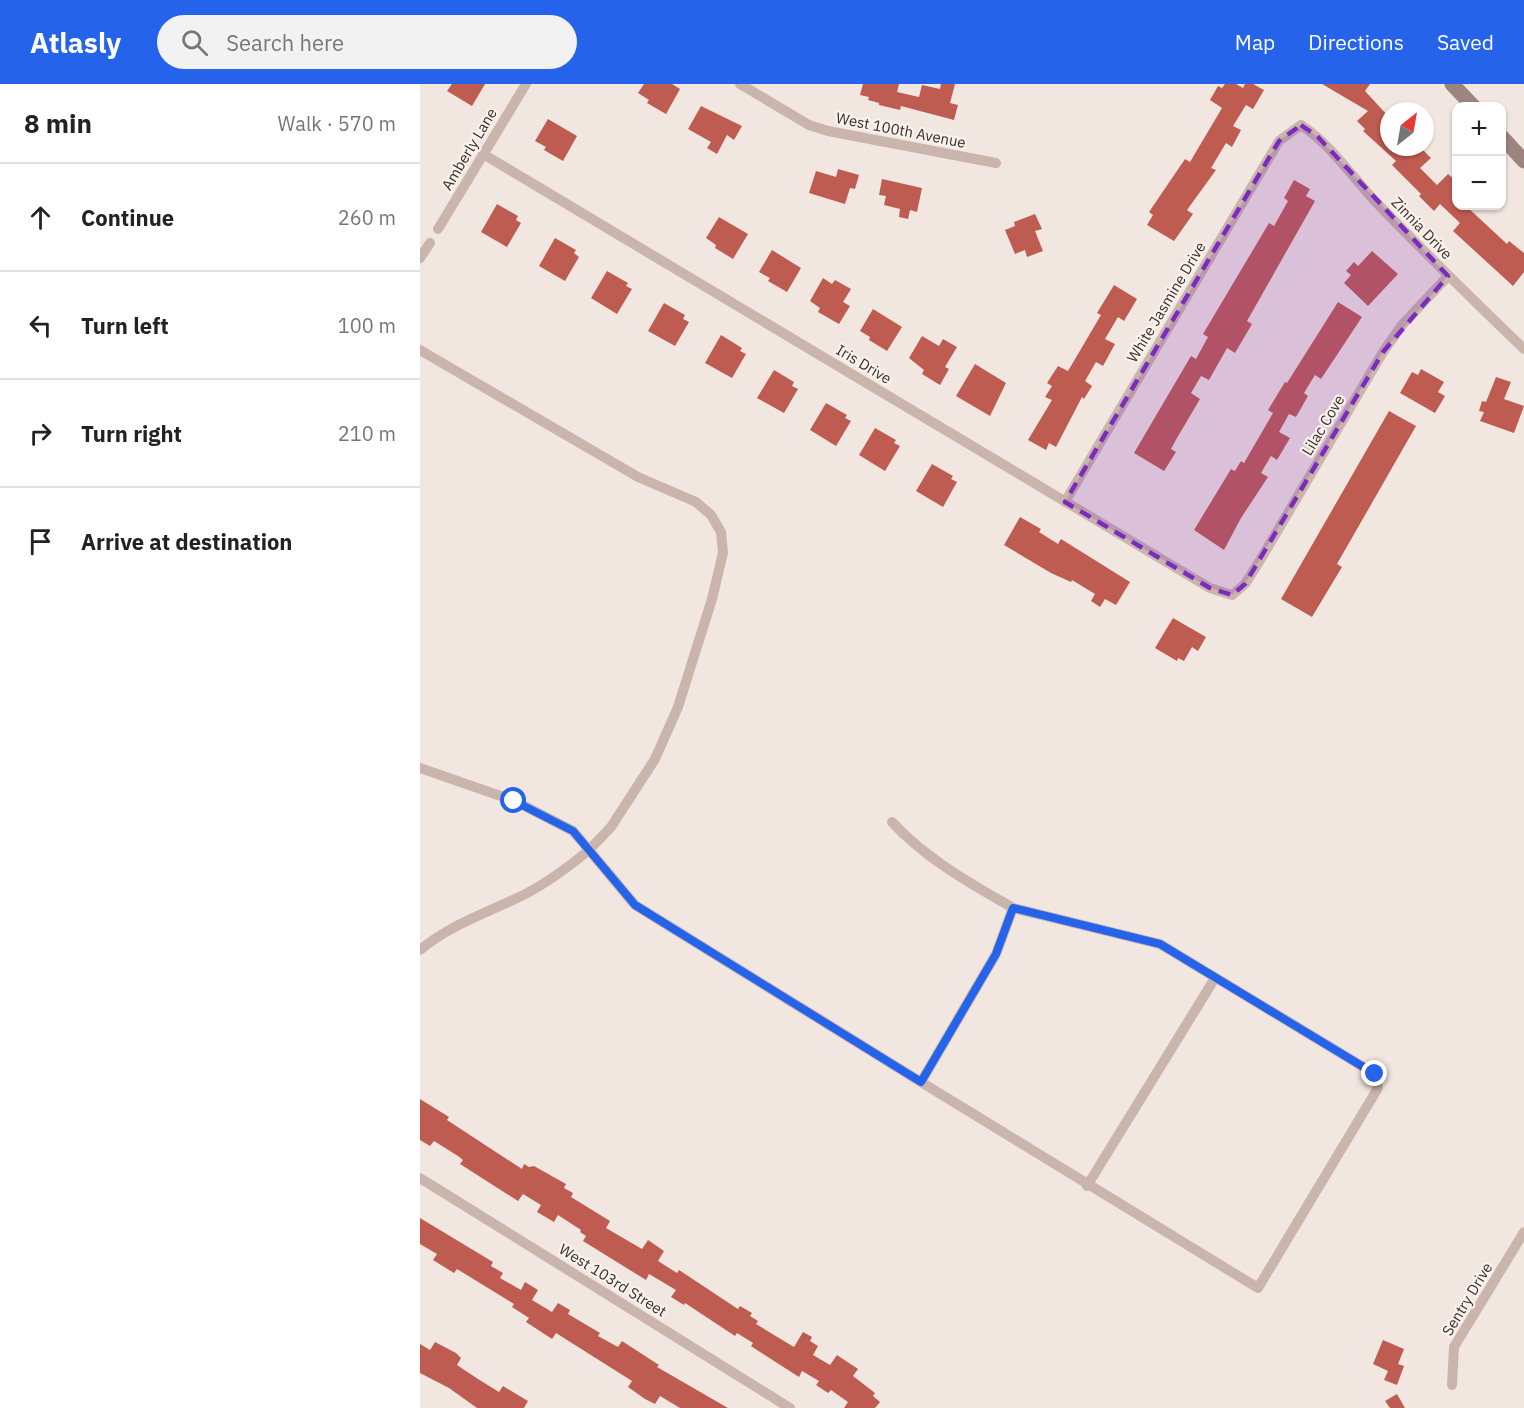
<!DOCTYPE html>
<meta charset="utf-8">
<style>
body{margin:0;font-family:"IBM Plex Sans",sans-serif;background:#f2f2f2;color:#222}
.controls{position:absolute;right:18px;top:18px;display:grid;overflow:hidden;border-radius:12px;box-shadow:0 2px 4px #0004}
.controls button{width:54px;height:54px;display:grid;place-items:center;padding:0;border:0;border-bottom:2px solid #e0e0e0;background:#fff;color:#222;font:30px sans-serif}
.compass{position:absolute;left:960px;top:18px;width:54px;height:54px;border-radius:50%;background:#fff;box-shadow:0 2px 4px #0004;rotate:31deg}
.stop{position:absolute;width:18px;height:18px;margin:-14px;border:4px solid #2563eb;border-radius:50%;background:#fff}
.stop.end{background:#2563eb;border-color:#fff;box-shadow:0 2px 6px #0008}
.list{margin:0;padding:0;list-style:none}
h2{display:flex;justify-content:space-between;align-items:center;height:78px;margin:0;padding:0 24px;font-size:26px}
h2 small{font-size:20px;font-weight:400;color:#767676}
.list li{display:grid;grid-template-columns:39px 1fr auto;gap:18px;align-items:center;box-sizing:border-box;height:108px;padding:0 24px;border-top:2px solid #e0e0e0}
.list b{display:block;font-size:22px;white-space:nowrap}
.list em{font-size:20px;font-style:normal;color:#767676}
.icon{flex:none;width:33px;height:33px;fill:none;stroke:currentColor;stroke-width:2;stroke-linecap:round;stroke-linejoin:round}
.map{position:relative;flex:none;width:1104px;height:1324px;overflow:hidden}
header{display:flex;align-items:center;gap:36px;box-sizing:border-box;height:84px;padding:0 30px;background:#2563eb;color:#fff}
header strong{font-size:28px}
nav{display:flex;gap:33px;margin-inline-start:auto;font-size:21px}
.search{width:420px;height:54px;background:#f2f2f2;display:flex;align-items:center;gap:15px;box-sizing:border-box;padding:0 21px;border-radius:33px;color:#767676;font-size:22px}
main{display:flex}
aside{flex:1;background:#fff}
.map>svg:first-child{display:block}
</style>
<header>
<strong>Atlasly</strong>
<div class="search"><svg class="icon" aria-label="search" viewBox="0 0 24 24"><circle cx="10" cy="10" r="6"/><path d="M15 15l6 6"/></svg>Search here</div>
<nav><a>Map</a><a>Directions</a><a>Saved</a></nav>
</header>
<main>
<aside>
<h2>8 min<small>Walk · 570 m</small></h2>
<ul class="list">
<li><svg class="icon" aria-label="ahead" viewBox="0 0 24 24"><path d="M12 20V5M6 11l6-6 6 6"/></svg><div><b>Continue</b></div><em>260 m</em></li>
<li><svg class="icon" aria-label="left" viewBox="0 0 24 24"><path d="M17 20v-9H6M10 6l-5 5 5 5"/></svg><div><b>Turn left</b></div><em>100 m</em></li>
<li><svg class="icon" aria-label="right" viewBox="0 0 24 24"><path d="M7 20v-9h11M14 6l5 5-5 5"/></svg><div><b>Turn right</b></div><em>210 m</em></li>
<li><svg class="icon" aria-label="arrive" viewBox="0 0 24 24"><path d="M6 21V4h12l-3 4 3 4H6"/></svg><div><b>Arrive at destination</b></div></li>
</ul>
</aside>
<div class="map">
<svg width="1104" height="1324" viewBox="0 0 1104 1324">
<rect width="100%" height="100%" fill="#f2e7e0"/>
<!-- building -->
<g fill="#bf5c51">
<polygon points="32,0 65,0 52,22 27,7"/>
<polygon points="224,0 252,0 260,5 246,30 227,19 229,16 218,9"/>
<polygon points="443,0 479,0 477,8 499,13 502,1 520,5 521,0 535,0 530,19 538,21 534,36 481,22 480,26 459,21 459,19 448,16 449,13 440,11"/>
<polygon points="805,0 816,0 823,4 825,0 833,0 844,6 833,25 826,21 813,42 821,46 812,63 806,59 791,84 796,86 767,126 773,130 754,157 727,141 733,131 729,128 765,75 770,78 802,24 790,16 798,2 802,4"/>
<polygon points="902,0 950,0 945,7 969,33 969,63 1000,63 1011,74 1000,84 1017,101 1028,90 1036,97 1036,122 1046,122 1087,160 1089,157 1104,169 1104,188 1093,202 1033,147 1040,139 1020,120 1014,127 999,112 1001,110 972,81 976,77 943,47 945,45 937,37 948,27"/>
<polygon points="281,22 322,42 314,56 307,51 297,70 287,64 291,58 268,45"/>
<polygon points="128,35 157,52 143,77 124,66 126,63 115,57"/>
<polygon points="418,85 439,91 435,105 430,104 425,120 389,109 396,87 416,93"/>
<polygon points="462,95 502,104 497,128 490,126 488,135 479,133 480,125 464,121 466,112 459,111"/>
<polygon points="874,96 890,105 886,112 895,117 827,237 832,240 815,269 807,264 789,296 781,292 771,309 780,315 757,354 751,365 756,368 744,387 714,369 771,272 776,275 788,253 783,250 849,139 854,142 868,117 864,114"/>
<polygon points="77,120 98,132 96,136 101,139 87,163 61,148"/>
<polygon points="615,130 622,145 615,147 623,167 607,173 605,166 595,170 585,146 595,142 594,138"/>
<polygon points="299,133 328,150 313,175 295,164 296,161 286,154"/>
<polygon points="135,154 156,166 154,169 159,173 145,197 119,182"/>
<polygon points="352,166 381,184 367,208 348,197 350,194 339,188"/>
<polygon points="952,167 978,190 948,222 924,199 931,191 926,187 934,178 938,182"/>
<polygon points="187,187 208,199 206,202 212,205 197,230 171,214"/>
<polygon points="403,194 412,200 415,196 431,205 423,218 430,222 419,240 398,228 400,224 390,217"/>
<polygon points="694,201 717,215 704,237 698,233 685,255 695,260 683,282 676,278 665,297 672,302 664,315 662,313 636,363 629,359 626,366 608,356 632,316 625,313 632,302 627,299 638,282 648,287 681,231 677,229"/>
<polygon points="918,218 942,233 901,295 895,291 884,309 888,312 876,333 869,330 859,348 870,354 857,376 851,372 841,389 848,393 821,434 804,466 774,446 811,385 815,387 821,377 824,379 853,329 848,326 865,298 867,299"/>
<polygon points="244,219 265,231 263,235 269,238 255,262 228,247"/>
<polygon points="453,225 482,243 467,267 449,256 450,253 440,247"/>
<polygon points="301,251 322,264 320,267 326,270 312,294 285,279"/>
<polygon points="502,252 519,262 523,255 537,263 525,283 529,285 520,301 502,290 504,286 489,274"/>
<polygon points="555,280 586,299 570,332 536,312"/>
<polygon points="1001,285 1024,298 1018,308 1025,312 1015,329 980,309 992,288 998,291"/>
<polygon points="354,286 374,298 372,302 378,305 364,329 337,314"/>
<polygon points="1076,293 1091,298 1084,315 1104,322 1094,349 1060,337 1064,328 1059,327 1062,317 1066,318"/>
<polygon points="406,319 427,331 425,334 431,337 416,362 390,346"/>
<polygon points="969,327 996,342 917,480 922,483 892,533 861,515"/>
<polygon points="455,344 476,356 474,359 480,362 465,387 439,371"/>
<polygon points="512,380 533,392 531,395 537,398 523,423 496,407"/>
<polygon points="600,433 621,445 619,448 638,460 641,455 710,498 696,521 685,515 680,523 671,517 675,510 652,496 651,498 631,489 584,461"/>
<polygon points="753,534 786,553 778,567 772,563 764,577 758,574 757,577 735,564"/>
<polygon points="0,1015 29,1033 27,1036 102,1085 104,1080 109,1083 114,1082 146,1100 144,1104 153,1109 151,1113 190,1137 186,1144 222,1165 228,1156 244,1167 238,1177 257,1189 259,1186 318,1225 320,1222 332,1229 330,1232 338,1237 336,1240 374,1263 383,1248 392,1253 390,1257 398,1262 393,1271 410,1281 417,1271 438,1285 433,1292 455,1309 453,1312 460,1318 455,1324 424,1324 428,1318 411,1306 408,1309 396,1301 399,1297 382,1287 379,1293 337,1266 331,1262 333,1259 317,1249 315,1252 265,1219 264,1221 251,1213 256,1206 229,1190 226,1196 163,1157 166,1152 160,1148 161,1146 138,1131 134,1138 117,1128 121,1121 103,1110 98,1117 40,1080 43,1076 38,1072 14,1057 10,1062 0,1056"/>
<polygon points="0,1134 73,1178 71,1182 83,1189 80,1194 101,1206 105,1198 118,1206 112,1216 132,1228 138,1219 150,1226 148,1230 180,1249 178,1252 198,1263 202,1257 239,1281 237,1283 308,1324 260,1324 240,1312 235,1320 225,1315 208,1303 212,1297 136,1249 132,1255 106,1238 109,1234 92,1223 94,1220 37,1185 34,1189 13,1176 17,1170 0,1160"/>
<polygon points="963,1256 984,1265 978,1280 984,1282 977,1301 964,1296 968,1287 953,1280"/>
<polygon points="15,1258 36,1269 41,1274 37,1281 58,1295 79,1308 83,1302 108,1317 104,1324 57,1324 29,1304 0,1289 0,1260 10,1266"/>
<polygon points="977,1310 985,1324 970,1324 965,1317"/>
</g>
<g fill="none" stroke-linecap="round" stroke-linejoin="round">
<!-- street -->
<g stroke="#cab5ac" stroke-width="10">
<polyline points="320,0 389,41 408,47 576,79"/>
<polyline points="63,70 790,504 812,511 825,500 839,478 963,268 982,241 1028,192"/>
<polyline points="18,145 106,0"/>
<polyline points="0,174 10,159"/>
<polyline points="0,266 218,393 276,418 291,431 301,448 303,469 292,515 258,623 235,675 191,743 169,766 153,747 95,717 0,684"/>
<path d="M 645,418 L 859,57 L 881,41 C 911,61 930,90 954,116 C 1003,167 1053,216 1104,265"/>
<path d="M 472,738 C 506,775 550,799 593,824"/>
<path d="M 0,866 C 29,842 61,831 95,815 C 122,803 146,785 169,766 L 215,821 L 501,998 L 576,870 L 593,824 L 740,860 L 955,990 L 958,1004 L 838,1204 L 501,998"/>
<polyline points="0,1094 370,1324"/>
<polyline points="667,1102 795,894"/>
<polyline points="1032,1301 1034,1263 1104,1148"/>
</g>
<!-- secondary -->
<g stroke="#9d847e" stroke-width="15">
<polyline points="1032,0 1053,22"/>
<polyline points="1082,53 1104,77"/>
</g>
</g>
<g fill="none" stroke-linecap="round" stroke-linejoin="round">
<!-- route -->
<polyline stroke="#2563eb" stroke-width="8" points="94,717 153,747 215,821 501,998 576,870 593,824 740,860 955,990"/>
</g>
<!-- marked area -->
<path fill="#7b2cbf" fill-opacity="0.2" stroke="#7b2cbf" stroke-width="4.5" stroke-dasharray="12 8" stroke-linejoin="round" d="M 881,41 L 898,53 L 1028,192 L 963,268 L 825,500 L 812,511 L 790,504 L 645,418 L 859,57 Z"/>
<g text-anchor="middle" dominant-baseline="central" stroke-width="4.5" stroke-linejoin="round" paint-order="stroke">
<!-- street labels -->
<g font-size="15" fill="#382d2b" stroke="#f9f2ec">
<text transform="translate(481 46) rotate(11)">West 100th Avenue</text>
<text transform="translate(49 65) rotate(-59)">Amberly Lane</text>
<text transform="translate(1002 144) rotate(46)">Zinnia Drive</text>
<text transform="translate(746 218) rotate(-59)">White Jasmine Drive</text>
<text transform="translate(444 280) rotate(31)">Iris Drive</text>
<text transform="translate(903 341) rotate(-59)">Lilac Cove</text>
<text transform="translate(193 1196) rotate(32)">West 103rd Street</text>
<text transform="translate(1047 1215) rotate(-59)">Sentry Drive</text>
</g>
</g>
</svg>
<div class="controls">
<button>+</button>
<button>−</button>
</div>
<svg class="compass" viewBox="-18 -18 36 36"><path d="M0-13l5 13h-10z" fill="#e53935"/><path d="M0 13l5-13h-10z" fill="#767676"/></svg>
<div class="stop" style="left:94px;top:717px"></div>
<div class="stop end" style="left:955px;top:990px"></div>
</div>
</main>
